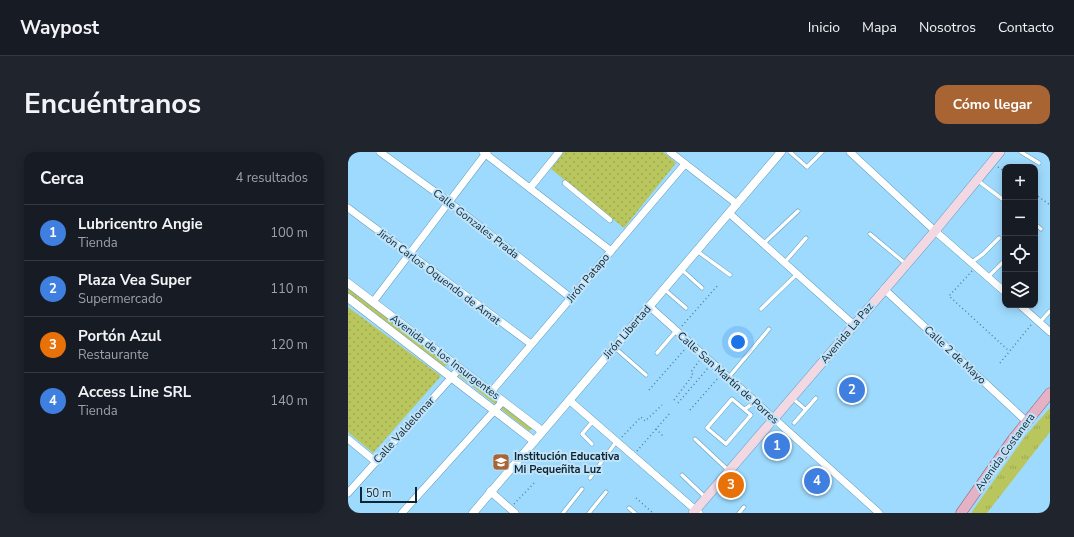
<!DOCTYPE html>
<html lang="es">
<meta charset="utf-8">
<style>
body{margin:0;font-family:"Nunito Sans",sans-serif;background:#20242c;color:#f1f3f6}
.controls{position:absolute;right:12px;top:12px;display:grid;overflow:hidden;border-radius:8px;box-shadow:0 2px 10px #0003}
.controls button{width:36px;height:36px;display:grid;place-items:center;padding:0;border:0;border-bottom:1px solid #363941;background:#171b24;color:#f1f3f6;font:20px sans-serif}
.scale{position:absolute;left:12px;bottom:10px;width:57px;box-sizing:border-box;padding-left:4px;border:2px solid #0e2633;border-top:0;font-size:11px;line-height:14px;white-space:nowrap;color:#0e2633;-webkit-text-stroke:3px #c0e3f9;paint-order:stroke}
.you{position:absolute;left:390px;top:190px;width:14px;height:14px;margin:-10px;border:3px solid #fff;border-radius:50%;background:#1a73e8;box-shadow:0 0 0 6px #1a73e833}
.badge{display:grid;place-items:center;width:26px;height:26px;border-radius:50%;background:#a86533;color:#fff;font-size:13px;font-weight:700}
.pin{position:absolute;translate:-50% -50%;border:2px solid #fff;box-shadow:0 1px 4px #0006}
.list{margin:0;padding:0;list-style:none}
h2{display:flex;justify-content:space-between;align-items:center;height:52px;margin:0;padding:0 16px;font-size:17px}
h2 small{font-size:13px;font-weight:400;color:#9ea1a6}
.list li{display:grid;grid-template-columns:26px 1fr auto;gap:12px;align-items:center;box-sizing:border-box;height:56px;padding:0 16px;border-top:1px solid #363941}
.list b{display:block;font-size:15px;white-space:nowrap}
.list p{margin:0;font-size:13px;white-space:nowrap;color:#9ea1a6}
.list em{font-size:13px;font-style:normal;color:#9ea1a6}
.icon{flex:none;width:22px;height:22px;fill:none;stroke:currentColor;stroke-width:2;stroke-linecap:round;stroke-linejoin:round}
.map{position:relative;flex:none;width:702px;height:361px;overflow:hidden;border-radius:12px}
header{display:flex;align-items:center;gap:24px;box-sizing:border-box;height:56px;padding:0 20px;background:#171b24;border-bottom:1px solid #363941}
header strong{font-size:19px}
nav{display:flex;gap:22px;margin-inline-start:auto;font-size:14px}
.intro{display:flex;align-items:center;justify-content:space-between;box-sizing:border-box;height:96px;padding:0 24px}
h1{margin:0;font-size:28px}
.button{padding:10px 18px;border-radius:12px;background:#a86533;color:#fff;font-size:14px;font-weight:700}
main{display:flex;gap:24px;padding:0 24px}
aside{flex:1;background:#171b24;border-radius:12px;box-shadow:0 2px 10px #0003}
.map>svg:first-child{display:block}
</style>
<header>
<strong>Waypost</strong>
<nav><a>Inicio</a><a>Mapa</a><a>Nosotros</a><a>Contacto</a></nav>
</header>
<div class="intro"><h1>Encuéntranos</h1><a class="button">Cómo llegar</a></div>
<main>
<aside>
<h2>Cerca<small>4 resultados</small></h2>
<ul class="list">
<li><span class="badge" style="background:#3f7fe0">1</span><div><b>Lubricentro Angie</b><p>Tienda</p></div><em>100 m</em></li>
<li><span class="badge" style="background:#3f7fe0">2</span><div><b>Plaza Vea Super</b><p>Supermercado</p></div><em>110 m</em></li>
<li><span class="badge" style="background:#e8710a">3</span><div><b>Portón Azul</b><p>Restaurante</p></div><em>120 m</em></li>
<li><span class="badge" style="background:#3f7fe0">4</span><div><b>Access Line SRL</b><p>Tienda</p></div><em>140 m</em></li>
</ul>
</aside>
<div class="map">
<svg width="702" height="361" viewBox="0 0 702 361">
<defs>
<pattern id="grass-tufts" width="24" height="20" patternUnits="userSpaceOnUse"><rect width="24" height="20" fill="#b9c65d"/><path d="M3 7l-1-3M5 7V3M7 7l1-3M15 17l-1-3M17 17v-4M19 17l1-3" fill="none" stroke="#9eaa51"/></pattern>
<pattern id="park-dots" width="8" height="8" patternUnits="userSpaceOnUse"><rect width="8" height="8" fill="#b9c65d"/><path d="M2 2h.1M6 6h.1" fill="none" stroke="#9eaa51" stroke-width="1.8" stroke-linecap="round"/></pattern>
</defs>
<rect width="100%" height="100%" fill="#9edafd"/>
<!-- grass -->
<g fill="url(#grass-tufts)">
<polygon points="0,134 101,210 97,215 0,143"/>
<polygon points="112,220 185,276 181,279 109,222"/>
<polygon points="702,256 702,280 639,361 623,361 678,283"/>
</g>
<!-- park -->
<g fill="url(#park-dots)">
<polygon points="216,0 315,0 328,11 276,76 203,17"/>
<polygon points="0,155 93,224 25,301 0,280"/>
</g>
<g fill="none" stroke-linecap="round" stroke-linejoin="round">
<!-- service casing -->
<g stroke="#649ebf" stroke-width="4.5">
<g id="service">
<polyline points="442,0 459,15 474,0"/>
<polyline points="673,0 691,11"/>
<polyline points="629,28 657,49"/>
<polyline points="687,72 693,77"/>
<polyline points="522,82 558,112"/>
<polyline points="415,92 450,59"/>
<polyline points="349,99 382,123"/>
<polyline points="624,110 635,102 651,86"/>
<polyline points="436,111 458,86"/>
<polyline points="333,117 354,136"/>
<polyline points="640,125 655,110 657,112"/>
<polyline points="316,137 338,156"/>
<polyline points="413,157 449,122"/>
<polyline points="692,170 702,159"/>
<polyline points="266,195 298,223"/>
<polyline points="309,201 328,179"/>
<polyline points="381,225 421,177"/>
<polyline points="444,246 457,257"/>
<polygon points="384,247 403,263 378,292 359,276"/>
<polyline points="397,257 407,250"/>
<polyline points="446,271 468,246"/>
<polyline points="347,287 380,318"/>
<polyline points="244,292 234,282 245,269"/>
<polyline points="334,323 357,345"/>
<polyline points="242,326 268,290"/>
<polyline points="281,356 287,361"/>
<polyline points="215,361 234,337"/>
<polyline points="241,361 258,340"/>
<polyline points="391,361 396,355"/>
</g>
</g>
<!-- pedestrian casing -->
<g stroke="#649ebf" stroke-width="6">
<polyline id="pedestrian" points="217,31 262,68"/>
</g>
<!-- minor casing -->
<g stroke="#649ebf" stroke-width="8">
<g id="minor">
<polyline points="32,0 101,50 223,146"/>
<polyline points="135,0 263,99"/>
<polyline points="322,0 389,52"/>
<polyline points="502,0 587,79 657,140"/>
<polyline points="182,36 211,0"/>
<polyline points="0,56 183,192"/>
<polyline points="381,61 506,173"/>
<polyline points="536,137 678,269"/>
<polyline points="25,150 139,0"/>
<polyline points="672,153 702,180"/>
<polyline points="301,154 531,361"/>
<polyline points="143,240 337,12"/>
<polyline points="221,248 351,361"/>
<polyline points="0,287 28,310"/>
<polyline points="142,339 167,361"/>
<polyline points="0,341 112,216"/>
<polyline points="54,361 155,249"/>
</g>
</g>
<!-- tertiary casing -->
<g stroke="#649ebf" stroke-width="9">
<g id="tertiary">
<polyline points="0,131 194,279"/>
<polyline points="0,146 186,289"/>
<polyline points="125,361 433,0"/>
</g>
</g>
<!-- secondary casing -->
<g stroke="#649ebf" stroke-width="10">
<polyline id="secondary" points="345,361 587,79 652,0"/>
</g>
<!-- primary casing -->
<g stroke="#8e5f79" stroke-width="11">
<polyline id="primary" points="613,361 665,287 702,241"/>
</g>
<!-- path -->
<g stroke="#567f97" stroke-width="1.5" stroke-dasharray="1 3" stroke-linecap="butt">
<polyline points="650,15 657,20"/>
<polyline points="687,42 702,53"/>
<polyline points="624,119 601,144 661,199"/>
<polyline points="334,174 370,133"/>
<polyline points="652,211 683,173"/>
<polyline points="301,238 337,197"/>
<polyline points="326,248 345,223 343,220 351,209"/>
<polyline points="330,251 360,216"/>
<polyline points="342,258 371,225"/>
<polyline points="308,277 315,284"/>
<polyline points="274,285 293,265 297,269 314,253"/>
<polyline points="289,299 322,261"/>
<polyline points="288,346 305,361"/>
<polyline points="166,352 187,330"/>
</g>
<!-- service -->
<use href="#service" stroke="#fff" stroke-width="3.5"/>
<!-- pedestrian -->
<use href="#pedestrian" stroke="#fff" stroke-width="5"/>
<!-- minor -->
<use href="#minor" stroke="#fff" stroke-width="7"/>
<!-- tertiary -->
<use href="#tertiary" stroke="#fff" stroke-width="8"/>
<!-- secondary -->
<use href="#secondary" stroke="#f2d8e2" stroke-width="9"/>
<!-- primary -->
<use href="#primary" stroke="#e5b1c5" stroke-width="10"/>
</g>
<!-- icons -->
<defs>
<g id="school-square" transform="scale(0.9)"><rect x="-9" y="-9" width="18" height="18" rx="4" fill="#a86533" stroke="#c0e3f9"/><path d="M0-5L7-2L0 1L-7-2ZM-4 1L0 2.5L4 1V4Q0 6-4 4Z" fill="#fff"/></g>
</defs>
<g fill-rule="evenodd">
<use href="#school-square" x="153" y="310"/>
</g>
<g text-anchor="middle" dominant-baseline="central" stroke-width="4" stroke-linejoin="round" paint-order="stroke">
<!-- street labels -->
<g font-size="11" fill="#0e2633" stroke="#c0e3f9">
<text transform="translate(128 72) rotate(38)">Calle Gonzales Prada</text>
<text transform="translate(91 125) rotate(37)">Jirón Carlos Oquendo de Amat</text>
<text transform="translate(240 126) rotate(-50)">Jirón Patapo</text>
<text transform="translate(279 180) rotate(-49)">Jirón Libertad</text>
<text transform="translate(499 181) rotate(-50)">Avenida La Paz</text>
<text transform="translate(607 203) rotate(43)">Calle 2 de Mayo</text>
<text transform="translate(97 205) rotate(37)">Avenida de los Insurgentes</text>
<text transform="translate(380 226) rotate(42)">Calle San Martín de Porres</text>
<text transform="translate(56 278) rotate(-48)">Calle Valdelomar</text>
<text transform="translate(657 300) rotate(-54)">Avenida Costanera</text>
</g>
<!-- poi labels -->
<g font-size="11" font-weight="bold" fill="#0e2633" stroke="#c0e3f9" text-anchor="start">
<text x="166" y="304">Institución Educativa<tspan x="166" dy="13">Mi Pequeñita Luz</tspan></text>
</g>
</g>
</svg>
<div class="controls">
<button>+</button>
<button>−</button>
<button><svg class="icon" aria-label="locate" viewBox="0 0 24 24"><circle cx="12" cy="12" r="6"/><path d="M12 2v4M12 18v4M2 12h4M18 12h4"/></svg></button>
<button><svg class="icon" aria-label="layers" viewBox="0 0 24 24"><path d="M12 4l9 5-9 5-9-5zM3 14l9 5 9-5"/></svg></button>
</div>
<div class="scale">50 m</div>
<div class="you"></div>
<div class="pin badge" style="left:429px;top:294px;background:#3f7fe0">1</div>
<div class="pin badge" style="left:504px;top:238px;background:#3f7fe0">2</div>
<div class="pin badge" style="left:383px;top:333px;background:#e8710a">3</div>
<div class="pin badge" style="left:469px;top:329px;background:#3f7fe0">4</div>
</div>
</main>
